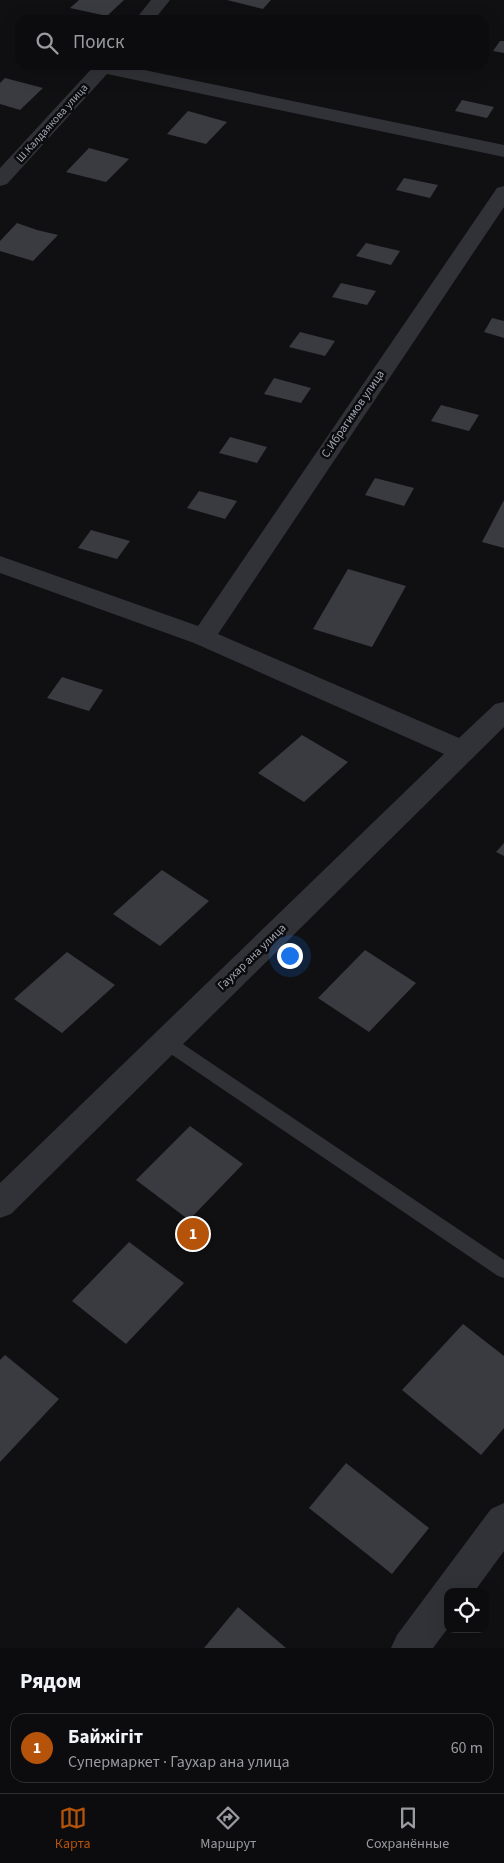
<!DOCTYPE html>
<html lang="ru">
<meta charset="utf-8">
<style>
body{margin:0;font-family:"Source Sans 3",sans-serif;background:#151517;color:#f1f3f6}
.controls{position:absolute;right:15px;bottom:15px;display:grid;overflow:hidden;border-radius:10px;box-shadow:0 5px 20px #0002}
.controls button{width:45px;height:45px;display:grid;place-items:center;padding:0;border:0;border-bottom:1px solid #2c2c2e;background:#0c0c0e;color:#f1f3f6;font:25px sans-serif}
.you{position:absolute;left:289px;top:955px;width:18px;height:18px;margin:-12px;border:4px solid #fff;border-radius:50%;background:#1a73e8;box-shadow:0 0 0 8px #1a73e833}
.badge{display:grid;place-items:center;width:32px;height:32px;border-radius:50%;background:#b45309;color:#fff;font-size:16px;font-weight:700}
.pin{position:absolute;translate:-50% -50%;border:2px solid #fff;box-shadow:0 1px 5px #0006}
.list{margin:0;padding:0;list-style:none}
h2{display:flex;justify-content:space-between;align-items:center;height:65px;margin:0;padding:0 20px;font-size:21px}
h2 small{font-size:16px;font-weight:400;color:#9a9b9e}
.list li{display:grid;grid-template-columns:32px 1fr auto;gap:15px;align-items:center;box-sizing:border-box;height:70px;margin:0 10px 10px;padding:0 10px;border:1px solid #2c2c2e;border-radius:15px}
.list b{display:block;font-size:19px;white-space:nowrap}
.list p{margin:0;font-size:16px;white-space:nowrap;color:#9a9b9e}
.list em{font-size:16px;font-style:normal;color:#9a9b9e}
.icon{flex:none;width:28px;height:28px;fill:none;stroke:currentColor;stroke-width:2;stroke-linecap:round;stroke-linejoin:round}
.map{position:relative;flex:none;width:504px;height:1648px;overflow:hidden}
.search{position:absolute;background:#0c0c0e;box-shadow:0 5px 20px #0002;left:15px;right:15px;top:15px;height:55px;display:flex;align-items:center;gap:12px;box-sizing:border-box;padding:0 18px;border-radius:15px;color:#9a9b9e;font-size:19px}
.sheet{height:145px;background:#0c0c0e}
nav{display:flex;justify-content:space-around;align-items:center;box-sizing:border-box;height:70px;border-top:1px solid #2c2c2e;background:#0c0c0e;font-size:14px;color:#9a9b9e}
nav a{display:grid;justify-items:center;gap:2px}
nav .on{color:#b45309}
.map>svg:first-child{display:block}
</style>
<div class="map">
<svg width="504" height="1648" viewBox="0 0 504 1648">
<rect width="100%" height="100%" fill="#101012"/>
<!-- building -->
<g fill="#3a3b40">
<polygon points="79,0 124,0 107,16 70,8"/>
<polygon points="227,0 271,0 263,9"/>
<polygon points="500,41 504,41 504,53 493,51"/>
<polygon points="226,65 250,65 245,70"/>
<polygon points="5,78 43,88 20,110 0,104 0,83"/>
<polygon points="462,100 494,107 487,118 455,111"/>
<polygon points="188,111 227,122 206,144 167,134"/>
<polygon points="89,148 129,159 106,182 66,172"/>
<polygon points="404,178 438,185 430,198 396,190"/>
<polygon points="17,223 37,230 58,235 33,261 0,251 0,241"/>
<polygon points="366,243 400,251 391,265 356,256"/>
<polygon points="341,283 376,291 367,305 332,297"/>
<polygon points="492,318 504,321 504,338 484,332"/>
<polygon points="300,332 335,341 325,356 289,347"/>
<polygon points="274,378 311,388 301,403 264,394"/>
<polygon points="441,405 479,415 469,431 431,421"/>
<polygon points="230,437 267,447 257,463 219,453"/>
<polygon points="375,478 414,488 404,506 365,495"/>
<polygon points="199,491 237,501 225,519 187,508"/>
<polygon points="504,500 504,548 482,542"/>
<polygon points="91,530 130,541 117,559 78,548"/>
<polygon points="348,569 406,586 372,647 313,629"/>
<polygon points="62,677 103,690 89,711 47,698"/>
<polygon points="302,735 348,762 304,802 258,773"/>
<polygon points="504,843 504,856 496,852"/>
<polygon points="162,870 209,901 160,946 113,914"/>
<polygon points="365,950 416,983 369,1032 318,998"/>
<polygon points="67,952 115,985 62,1033 14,999"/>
<polygon points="190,1126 243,1164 189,1220 136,1180"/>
<polygon points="129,1242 184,1283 126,1344 72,1301"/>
<polygon points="463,1324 504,1356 504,1428 481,1455 402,1390"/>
<polygon points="5,1355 59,1399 0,1462 0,1360"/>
<polygon points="346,1463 429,1528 392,1574 309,1508"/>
<polygon points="238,1607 286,1648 204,1648"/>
</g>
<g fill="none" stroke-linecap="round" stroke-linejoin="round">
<!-- service -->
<polygon fill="#313237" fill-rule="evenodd" points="165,1034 171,1036 504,1260 504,1278 498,1276 159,1046 157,1041 159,1036"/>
<!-- minor -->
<g fill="#313237" fill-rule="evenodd">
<polygon points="151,0 170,0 154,20 135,20"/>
<polygon points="95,65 120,65 504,145 504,157 107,74 7,184 0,186 0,168"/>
<polygon points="504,186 504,207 218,634 459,738 495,704 504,702 504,727 11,1214 0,1218 0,1183 444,754 194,643 0,573 0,556 198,626 497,188"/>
<polygon points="504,1503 504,1551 474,1592 448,1592 448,1628 433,1648 391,1648 397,1635 491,1509"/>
</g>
</g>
<g text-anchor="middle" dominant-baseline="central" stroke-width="5" stroke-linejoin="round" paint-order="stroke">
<!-- far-street labels -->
<g font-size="11" fill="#a0a6b4" stroke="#0b0b0d">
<text transform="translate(52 123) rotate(-48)">Ш.Калдаякова улица</text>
</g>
<!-- street labels -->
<g font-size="12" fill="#a0a6b4" stroke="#0b0b0d">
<text transform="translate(353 414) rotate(-56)">С.Ибрагимов улица</text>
<text transform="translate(252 957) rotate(-44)">Гаухар ана улица</text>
</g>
</g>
</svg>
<div class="controls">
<button><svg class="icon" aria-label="locate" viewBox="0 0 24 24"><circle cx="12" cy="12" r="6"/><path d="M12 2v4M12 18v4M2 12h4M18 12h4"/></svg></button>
</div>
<div class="you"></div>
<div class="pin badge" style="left:193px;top:1234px">1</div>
<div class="search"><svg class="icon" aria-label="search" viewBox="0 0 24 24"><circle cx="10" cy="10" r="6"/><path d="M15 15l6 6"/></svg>Поиск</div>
</div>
<section class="sheet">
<h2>Рядом<small></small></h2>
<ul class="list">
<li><span class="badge">1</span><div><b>Байжігіт</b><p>Супермаркет · Гаухар ана улица</p></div><em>60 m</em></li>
</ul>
</section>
<nav>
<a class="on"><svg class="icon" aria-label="map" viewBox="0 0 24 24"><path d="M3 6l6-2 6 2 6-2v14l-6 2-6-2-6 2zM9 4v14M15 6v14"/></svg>Карта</a>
<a><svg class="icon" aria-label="directions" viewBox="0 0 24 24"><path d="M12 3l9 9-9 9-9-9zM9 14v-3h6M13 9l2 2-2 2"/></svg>Маршрут</a>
<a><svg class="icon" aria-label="saved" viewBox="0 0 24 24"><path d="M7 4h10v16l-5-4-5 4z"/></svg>Сохранённые</a>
</nav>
